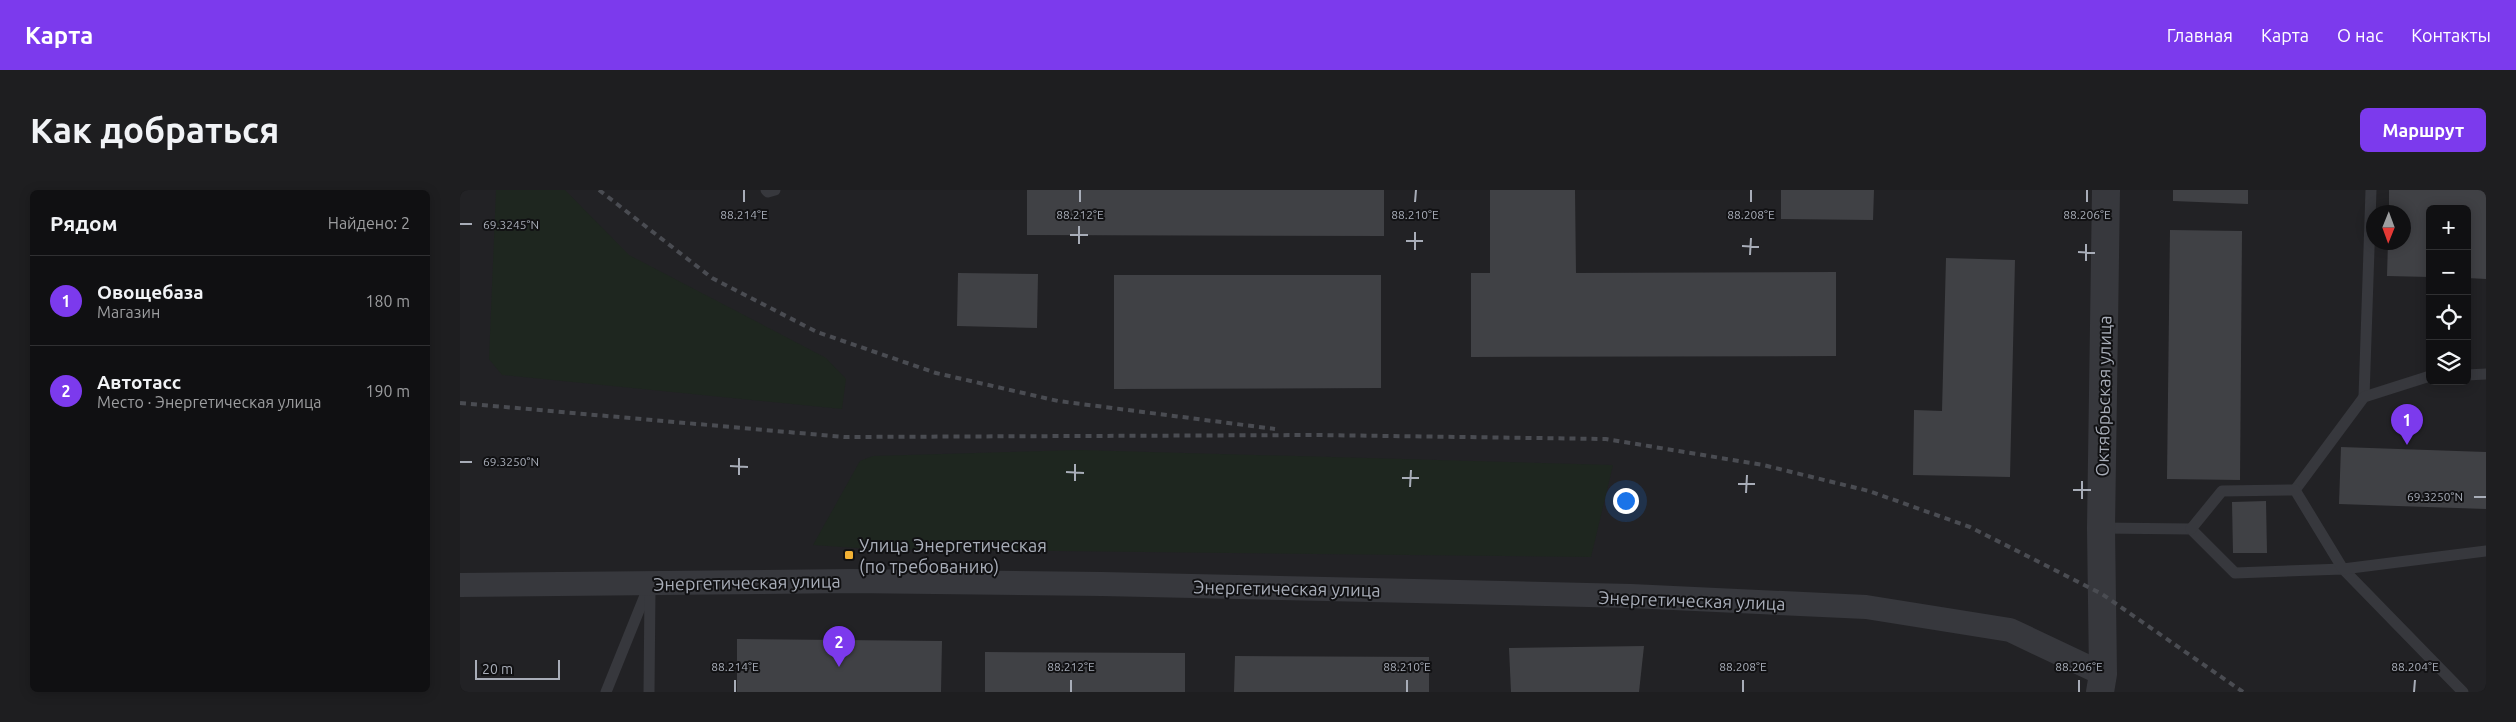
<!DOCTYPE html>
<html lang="ru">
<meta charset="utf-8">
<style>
body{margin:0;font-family:Ubuntu,sans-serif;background:#1e1e20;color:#f1f3f6}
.controls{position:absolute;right:15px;top:15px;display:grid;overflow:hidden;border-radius:8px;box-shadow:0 2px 12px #0003}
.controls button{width:45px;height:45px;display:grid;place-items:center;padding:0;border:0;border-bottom:1px solid #303032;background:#101012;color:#f1f3f6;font:25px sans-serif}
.compass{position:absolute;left:1906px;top:15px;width:45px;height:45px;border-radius:50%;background:#101012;box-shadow:0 2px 12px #0003;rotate:181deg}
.scale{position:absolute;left:15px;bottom:12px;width:85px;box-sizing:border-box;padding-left:5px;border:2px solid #a8adb8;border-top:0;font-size:14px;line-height:18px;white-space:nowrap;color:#a8adb8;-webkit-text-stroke:4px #111113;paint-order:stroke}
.you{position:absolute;left:1165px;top:310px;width:18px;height:18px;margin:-12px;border:4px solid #fff;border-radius:50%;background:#1a73e8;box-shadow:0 0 0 8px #1a73e833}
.badge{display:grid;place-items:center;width:32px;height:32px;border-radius:50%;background:#7c3aed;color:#fff;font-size:16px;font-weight:700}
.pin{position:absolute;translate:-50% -41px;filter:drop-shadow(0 1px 2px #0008)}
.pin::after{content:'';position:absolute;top:26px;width:18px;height:15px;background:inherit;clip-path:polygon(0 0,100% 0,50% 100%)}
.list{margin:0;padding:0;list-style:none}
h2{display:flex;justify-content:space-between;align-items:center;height:65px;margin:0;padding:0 20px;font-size:21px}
h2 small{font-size:16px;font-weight:400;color:#9c9d9f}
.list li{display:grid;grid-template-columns:32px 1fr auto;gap:15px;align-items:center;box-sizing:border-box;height:90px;padding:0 20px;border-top:1px solid #303032}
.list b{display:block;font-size:19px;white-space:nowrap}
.list p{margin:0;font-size:16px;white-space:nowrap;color:#9c9d9f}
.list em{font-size:16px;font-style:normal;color:#9c9d9f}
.icon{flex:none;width:28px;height:28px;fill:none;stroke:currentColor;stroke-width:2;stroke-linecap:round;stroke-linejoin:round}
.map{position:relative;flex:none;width:2026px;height:502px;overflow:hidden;border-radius:8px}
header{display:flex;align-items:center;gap:30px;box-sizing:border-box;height:70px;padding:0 25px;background:#7c3aed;color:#fff}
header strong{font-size:24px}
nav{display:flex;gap:28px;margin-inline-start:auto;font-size:18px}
.intro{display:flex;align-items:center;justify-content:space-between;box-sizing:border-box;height:120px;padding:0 30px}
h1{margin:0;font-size:35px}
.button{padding:12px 22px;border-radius:8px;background:#7c3aed;color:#fff;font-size:18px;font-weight:700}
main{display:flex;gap:30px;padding:0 30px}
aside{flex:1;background:#101012;border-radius:8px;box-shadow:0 2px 12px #0003}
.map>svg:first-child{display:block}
</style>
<header>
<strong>Карта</strong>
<nav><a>Главная</a><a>Карта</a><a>О нас</a><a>Контакты</a></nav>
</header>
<div class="intro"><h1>Как добраться</h1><a class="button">Маршрут</a></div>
<main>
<aside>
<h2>Рядом<small>Найдено: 2</small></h2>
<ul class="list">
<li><span class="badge">1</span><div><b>Овощебаза</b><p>Магазин</p></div><em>180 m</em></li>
<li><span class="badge">2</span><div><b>Автотасс</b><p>Место · Энергетическая улица</p></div><em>190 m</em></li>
</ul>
</aside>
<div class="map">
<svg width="2026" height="502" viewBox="0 0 2026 502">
<rect width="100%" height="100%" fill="#161618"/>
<!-- built -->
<path fill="#222225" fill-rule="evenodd" d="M 0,0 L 2026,0 L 2026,502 L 0,502 ZM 1970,19 L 2007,19 L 2007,191 L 1970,191 ZM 1914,22 L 1944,22 L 1944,52 L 1914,52 Z"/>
<!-- green -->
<g fill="#1e261f">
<polygon points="36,0 105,0 169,65 366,168 386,189 382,219 42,185 29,169"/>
<polygon points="620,260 1153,275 1131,367 411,359 353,355 400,271 413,266"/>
</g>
<!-- building -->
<g fill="#404145">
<polygon points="567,0 924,0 924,46 567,45"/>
<polygon points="1030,0 1115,0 1116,83 1376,82 1376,166 1011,167 1011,83 1030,83"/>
<polygon points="1321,0 1414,0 1413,30 1321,29"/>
<polygon points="1713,0 1788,0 1788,14 1713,11"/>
<polygon points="1929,0 2026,0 2026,89 2007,88 2007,19 1970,19 1970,87 1927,86 1928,52 1944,52 1944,22 1929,22"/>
<polygon points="1710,40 1782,41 1780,290 1707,289"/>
<polygon points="1486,68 1555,70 1550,287 1453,285 1454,220 1482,221"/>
<polygon points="498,83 578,84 577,138 497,136"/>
<polygon points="654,85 921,85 921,198 654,199"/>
<polygon points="1881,257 2026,262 2026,319 1879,314"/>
<polygon points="1806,311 1807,363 1773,363 1772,312"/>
<polygon points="277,449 482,451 481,502 277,502"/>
<polygon points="1184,456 1179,502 1051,502 1049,458"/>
<polygon points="525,462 725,463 725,502 525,502"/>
<polygon points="775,466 969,467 969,502 774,502"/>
</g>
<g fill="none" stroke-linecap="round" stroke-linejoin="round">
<!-- service -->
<g stroke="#37383d" stroke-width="11">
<polyline points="306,0 308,2 315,0"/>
<polyline points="2007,185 2026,184"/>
<polyline points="1904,207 1911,0"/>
<polyline points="1835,300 1904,207 1970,186"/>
<polyline points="1641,338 1731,339 1775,383 1883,379 2003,502"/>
<polyline points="1731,339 1762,301 1835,300 1883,379 2026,361"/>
<polyline points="146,502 190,393"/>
<polyline points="189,502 190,399"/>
</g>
<!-- minor -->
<polyline stroke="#37383d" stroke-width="24" points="0,395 391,391 642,394 1171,406 1406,417 1550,440 1643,484"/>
<!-- tertiary -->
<polyline stroke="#37383d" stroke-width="28" points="1640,502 1643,484 1641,338 1646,0"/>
<!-- rail -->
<g stroke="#4a4c52" stroke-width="4" stroke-dasharray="6 5" stroke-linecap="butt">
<polyline points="139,0 252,88 357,142 476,183 598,211 815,239"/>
<polyline points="0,213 384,247 857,245 1146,249 1303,275 1409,301 1510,337 1642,404 1783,502"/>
</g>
</g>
<!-- ticks -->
<path fill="none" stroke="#a8adb8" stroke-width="2" d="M 284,12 L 284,0M 620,12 L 620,0M 955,12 L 956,0M 1291,12 L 1291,0M 1627,12 L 1627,0M 0,34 L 12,34M 610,45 L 628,45M 946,51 L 963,51M 619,54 L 619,36M 1282,56 L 1299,57M 955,60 L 955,42M 1618,62 L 1635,63M 1290,65 L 1291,48M 1626,71 L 1626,54M 0,272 L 12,272M 270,276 L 288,277M 606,282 L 624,283M 279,285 L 279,268M 942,288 L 959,288M 615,291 L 615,274M 1278,294 L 1295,294M 950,297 L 951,280M 1613,300 L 1631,300M 1286,303 L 1287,285M 2014,307 L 2026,307M 1622,309 L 1622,291M 275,502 L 275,490M 611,502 L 611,490M 947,502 L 947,490M 1283,502 L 1283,490M 1619,502 L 1619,490M 1954,502 L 1955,490"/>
<!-- markers -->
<rect fill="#f2b134" stroke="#111113" stroke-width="2" x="384" y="360" width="10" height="10" rx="2.5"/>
<g text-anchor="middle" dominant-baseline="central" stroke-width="4" stroke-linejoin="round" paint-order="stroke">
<!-- street labels -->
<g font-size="18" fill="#a8adb8" stroke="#111113">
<text transform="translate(1643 206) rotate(-89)">Октябрьская улица</text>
<text transform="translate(287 392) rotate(-1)">Энергетическая улица</text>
<text transform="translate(827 398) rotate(1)">Энергетическая улица</text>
<text transform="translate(1232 410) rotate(2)">Энергетическая улица</text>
</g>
<!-- poi labels -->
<g font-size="18" fill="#a8adb8" stroke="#111113" text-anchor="start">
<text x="399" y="355">Улица Энергетическая<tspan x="399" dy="21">(по требованию)</tspan></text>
</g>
</g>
<g font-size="12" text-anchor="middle" fill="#a8adb8" stroke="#111113" stroke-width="4" stroke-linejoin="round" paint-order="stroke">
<text x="284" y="29">88.214°E</text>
<text x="620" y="29">88.212°E</text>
<text x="955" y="29">88.210°E</text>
<text x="1291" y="29">88.208°E</text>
<text x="1627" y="29">88.206°E</text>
<text x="51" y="39">69.3245°N</text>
<text x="51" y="276">69.3250°N</text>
<text x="1975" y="311">69.3250°N</text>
<text x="275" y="481">88.214°E</text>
<text x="611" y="481">88.212°E</text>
<text x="947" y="481">88.210°E</text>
<text x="1283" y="481">88.208°E</text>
<text x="1619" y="481">88.206°E</text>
<text x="1955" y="481">88.204°E</text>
</g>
</svg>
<div class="controls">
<button>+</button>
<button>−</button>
<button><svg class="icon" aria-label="locate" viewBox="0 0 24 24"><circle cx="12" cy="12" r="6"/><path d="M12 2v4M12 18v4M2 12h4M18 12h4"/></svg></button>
<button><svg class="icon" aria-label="layers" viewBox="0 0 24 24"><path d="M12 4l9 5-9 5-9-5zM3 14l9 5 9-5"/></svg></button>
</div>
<svg class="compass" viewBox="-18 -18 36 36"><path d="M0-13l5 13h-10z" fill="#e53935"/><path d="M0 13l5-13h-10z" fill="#9c9d9f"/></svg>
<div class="scale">20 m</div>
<div class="you"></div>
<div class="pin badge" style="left:1947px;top:255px">1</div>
<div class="pin badge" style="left:379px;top:477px">2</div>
</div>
</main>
